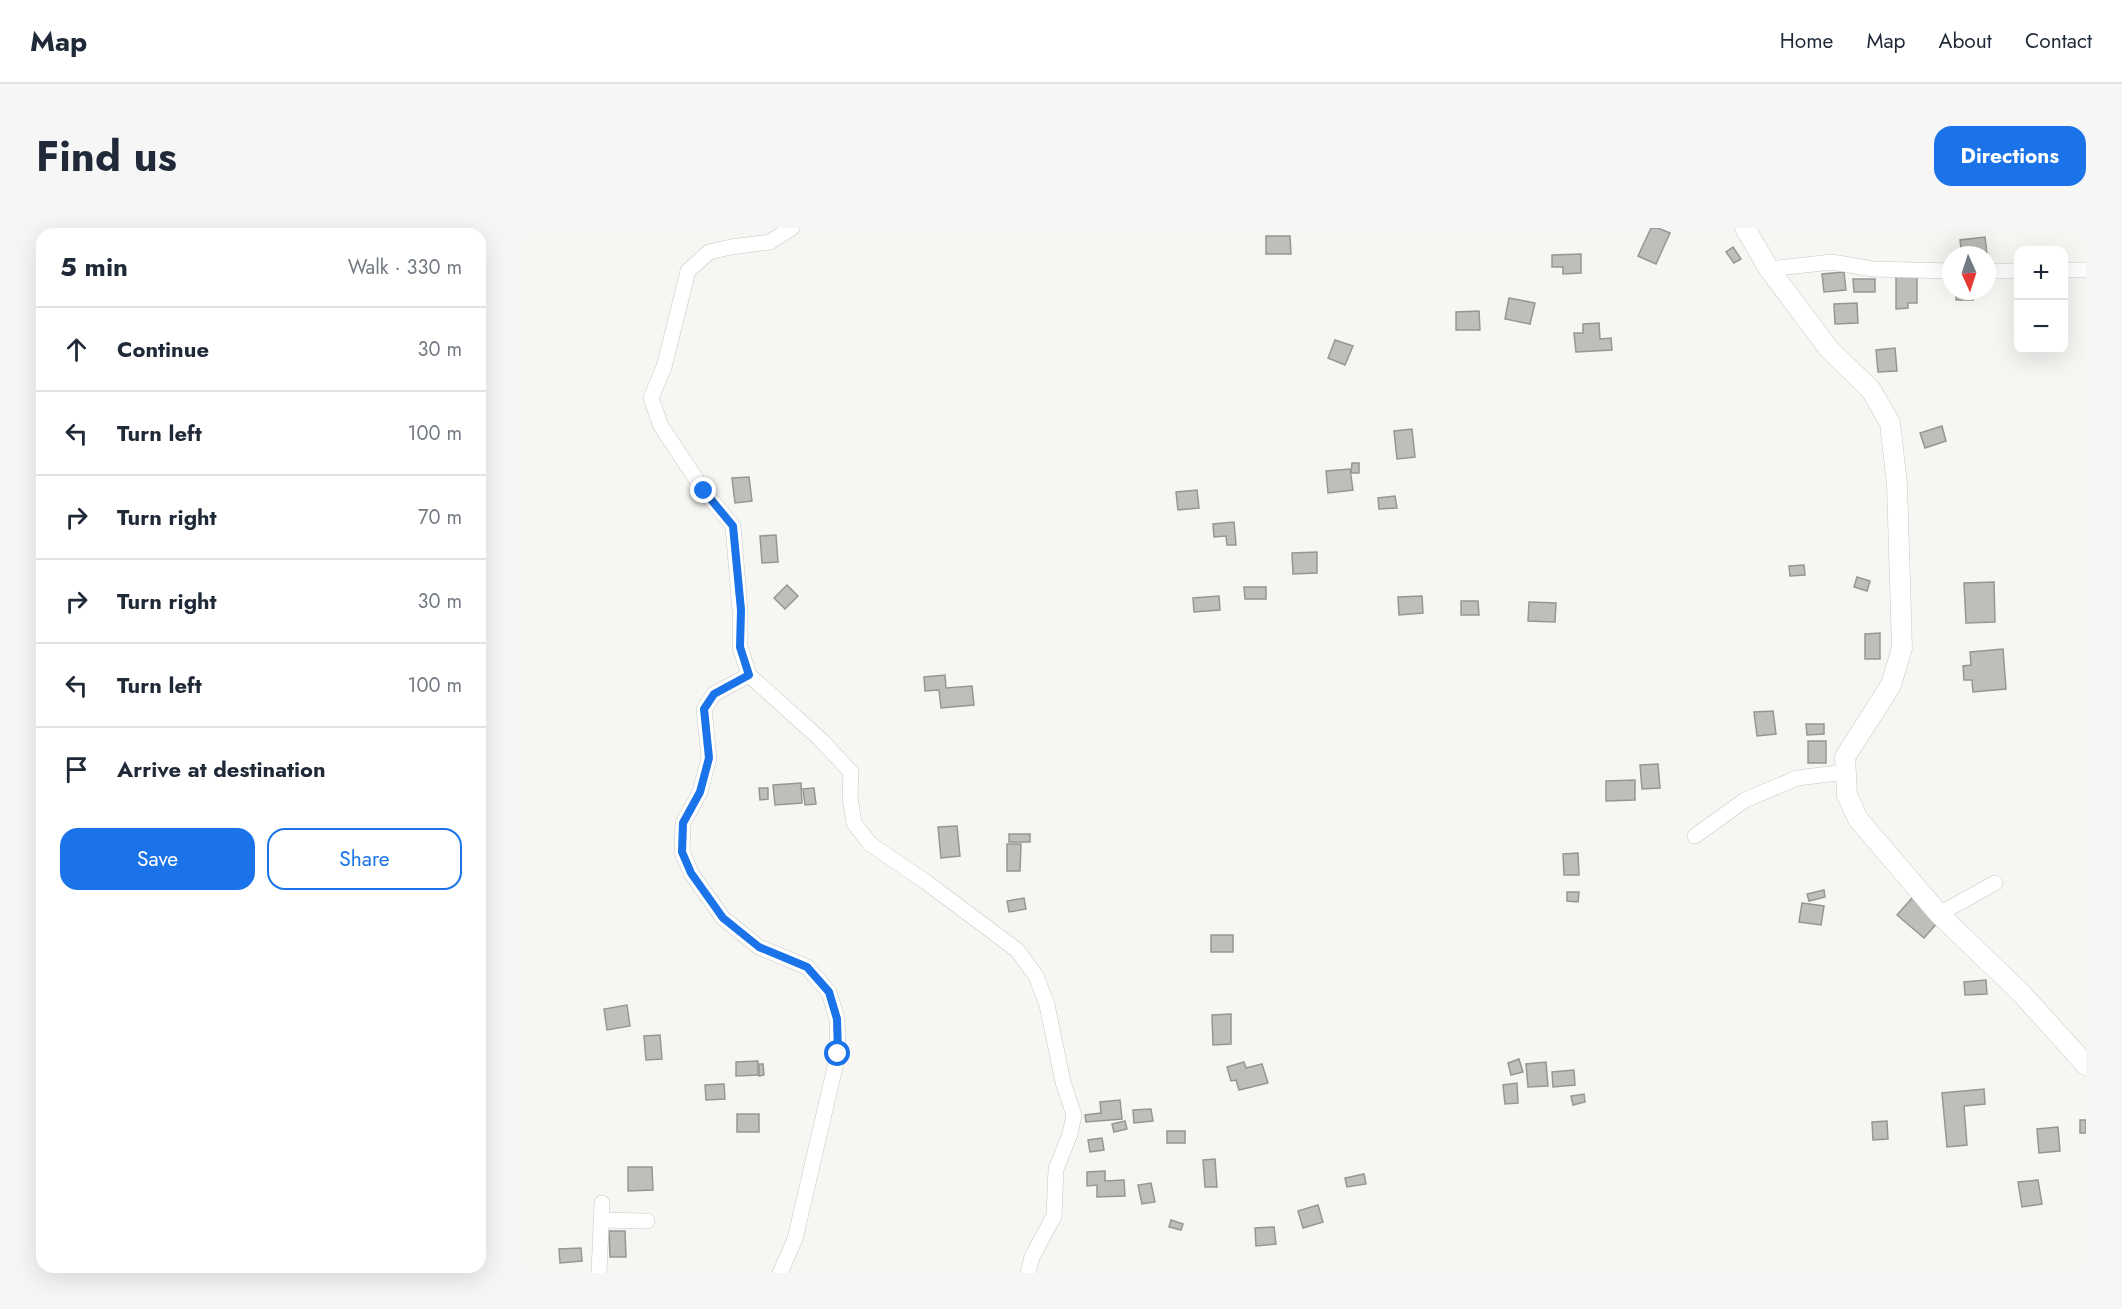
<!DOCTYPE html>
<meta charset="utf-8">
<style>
body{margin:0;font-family:Jost,sans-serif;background:#f6f6f7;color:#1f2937}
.controls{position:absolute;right:18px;top:18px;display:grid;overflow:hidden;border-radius:12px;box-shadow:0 6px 24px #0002}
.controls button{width:54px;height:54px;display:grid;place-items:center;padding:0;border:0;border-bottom:2px solid #e0e1e3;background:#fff;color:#1f2937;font:30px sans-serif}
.compass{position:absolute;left:1420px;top:18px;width:54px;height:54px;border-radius:50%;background:#fff;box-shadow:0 6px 24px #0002;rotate:177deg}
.stop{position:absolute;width:18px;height:18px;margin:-14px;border:4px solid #1a73e8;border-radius:50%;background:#fff}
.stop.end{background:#1a73e8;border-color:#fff;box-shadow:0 2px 6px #0008}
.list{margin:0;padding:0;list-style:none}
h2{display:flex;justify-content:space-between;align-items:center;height:78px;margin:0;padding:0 24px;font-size:26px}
h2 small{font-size:20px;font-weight:400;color:#747a83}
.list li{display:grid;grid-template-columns:39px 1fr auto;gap:18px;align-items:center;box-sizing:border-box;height:84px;padding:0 24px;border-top:2px solid #e0e1e3}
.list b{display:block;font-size:22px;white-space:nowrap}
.list em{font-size:20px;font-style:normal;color:#747a83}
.actions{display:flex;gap:12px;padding:18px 24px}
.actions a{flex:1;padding:14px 0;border:2px solid #1a73e8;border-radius:18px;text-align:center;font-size:21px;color:#1a73e8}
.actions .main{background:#1a73e8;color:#fff}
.icon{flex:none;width:33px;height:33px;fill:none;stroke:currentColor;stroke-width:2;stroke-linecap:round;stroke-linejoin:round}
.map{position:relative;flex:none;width:1564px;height:1045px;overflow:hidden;border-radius:18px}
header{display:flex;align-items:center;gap:36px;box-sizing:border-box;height:84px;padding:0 30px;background:#fff;border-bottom:2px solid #e0e1e3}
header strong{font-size:28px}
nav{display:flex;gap:33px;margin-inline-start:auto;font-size:21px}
.intro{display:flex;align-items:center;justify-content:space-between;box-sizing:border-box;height:144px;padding:0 36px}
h1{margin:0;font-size:42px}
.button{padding:15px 27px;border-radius:18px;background:#1a73e8;color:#fff;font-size:21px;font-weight:700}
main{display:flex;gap:36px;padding:0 36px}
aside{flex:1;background:#fff;border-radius:18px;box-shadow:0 6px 24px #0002}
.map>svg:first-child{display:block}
</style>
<header>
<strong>Map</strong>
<nav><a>Home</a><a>Map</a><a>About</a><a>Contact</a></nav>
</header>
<div class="intro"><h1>Find us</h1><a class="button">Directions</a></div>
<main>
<aside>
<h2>5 min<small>Walk · 330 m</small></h2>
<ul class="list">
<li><svg class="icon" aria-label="ahead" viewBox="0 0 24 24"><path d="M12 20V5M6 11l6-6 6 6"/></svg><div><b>Continue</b></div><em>30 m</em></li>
<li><svg class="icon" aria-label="left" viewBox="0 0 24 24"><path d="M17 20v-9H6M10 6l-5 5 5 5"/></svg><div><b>Turn left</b></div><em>100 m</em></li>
<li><svg class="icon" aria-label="right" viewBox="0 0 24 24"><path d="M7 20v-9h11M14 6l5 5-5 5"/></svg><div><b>Turn right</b></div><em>70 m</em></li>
<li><svg class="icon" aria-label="right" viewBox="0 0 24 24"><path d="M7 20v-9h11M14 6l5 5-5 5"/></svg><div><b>Turn right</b></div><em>30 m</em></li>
<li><svg class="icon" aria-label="left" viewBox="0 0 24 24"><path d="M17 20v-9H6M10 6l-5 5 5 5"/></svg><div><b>Turn left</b></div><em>100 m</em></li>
<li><svg class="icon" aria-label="arrive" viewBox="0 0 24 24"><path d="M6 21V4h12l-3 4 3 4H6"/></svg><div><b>Arrive at destination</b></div></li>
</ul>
<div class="actions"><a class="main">Save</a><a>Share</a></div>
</aside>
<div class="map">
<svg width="1564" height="1045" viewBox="0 0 1564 1045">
<rect width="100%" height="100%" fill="#f6f6f3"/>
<!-- building -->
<g fill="#bebebb" stroke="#969693" stroke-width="1.5">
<polygon points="1129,0 1136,0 1148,5 1134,36 1116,28"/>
<polygon points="744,8 768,8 769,26 744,26"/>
<polygon points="1463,9 1465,26 1440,27 1438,12"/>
<polygon points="1211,19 1219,31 1212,35 1204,24"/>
<polygon points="1059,26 1059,45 1041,46 1041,39 1030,39 1030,27"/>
<polygon points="1322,44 1324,62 1302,64 1300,46"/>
<polygon points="1374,48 1395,48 1395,75 1386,75 1386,80 1374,81"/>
<polygon points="1331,51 1353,51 1353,64 1332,64"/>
<rect x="1434" y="63" width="17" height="9"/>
<polygon points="987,70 1013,75 1008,96 983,91"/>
<polygon points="1335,75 1336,95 1313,96 1312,76"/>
<polygon points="957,83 958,102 934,102 934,84"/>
<polygon points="1077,95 1078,111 1089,110 1090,122 1054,124 1052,105 1061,105 1061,96"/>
<polygon points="813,112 831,118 823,137 806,130"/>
<polygon points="1373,120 1375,143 1356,144 1354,122"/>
<polygon points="1420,198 1424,213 1403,220 1398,205"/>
<polygon points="890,201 893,229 875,231 872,203"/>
<polygon points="830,235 837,235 837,245 829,245"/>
<polygon points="828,241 831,262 806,265 804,243"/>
<polygon points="227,249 230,273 213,275 210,250"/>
<polygon points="675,262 677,280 656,282 654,264"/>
<polygon points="873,268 875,280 857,281 856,270"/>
<polygon points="712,294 714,317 705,317 704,308 692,309 691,296"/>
<polygon points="254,307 256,334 240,335 238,308"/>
<polygon points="795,324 795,345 771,346 770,325"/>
<polygon points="1282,337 1283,347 1268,348 1267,338"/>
<polygon points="1335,349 1348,353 1345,363 1332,359"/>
<polygon points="1472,354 1473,394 1444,395 1442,355"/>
<polygon points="265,357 276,368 263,381 252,370"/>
<polygon points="722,359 744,359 744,371 723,371"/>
<polygon points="697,368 698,382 672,384 671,370"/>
<polygon points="900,368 901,385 877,387 876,369"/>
<polygon points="939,373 956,373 957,387 939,387"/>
<polygon points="1007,374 1034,375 1033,394 1006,393"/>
<polygon points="1358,405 1358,431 1343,431 1343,406"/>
<polygon points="1481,421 1484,461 1451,464 1450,452 1442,452 1441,438 1449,437 1448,424"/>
<polygon points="423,447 424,460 450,458 452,477 419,480 417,462 403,463 402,449"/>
<polygon points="1251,483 1254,506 1235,508 1232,484"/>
<polygon points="1284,496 1302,496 1302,506 1285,507"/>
<rect x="1286" y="513" width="18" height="22"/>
<polygon points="1136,536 1138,560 1120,561 1118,537"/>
<polygon points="1113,552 1113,572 1084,573 1084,553"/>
<polygon points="279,555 280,575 253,577 251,557"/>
<polygon points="237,560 246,560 246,571 238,572"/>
<polygon points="292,560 294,576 283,577 281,561"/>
<polygon points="435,598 438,628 419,630 416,599"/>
<rect x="487" y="606" width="21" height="8"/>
<polygon points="485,616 499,616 498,643 485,643"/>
<polygon points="1056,625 1057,647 1042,647 1041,626"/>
<polygon points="1302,662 1303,669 1287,673 1285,666"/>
<polygon points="1045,664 1057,664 1056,674 1045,673"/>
<polygon points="502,670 504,681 487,684 485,673"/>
<polygon points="1390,670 1417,693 1402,710 1375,687"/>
<polygon points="1280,675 1302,678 1299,697 1277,694"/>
<rect x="689" y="707" width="22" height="17"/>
<polygon points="1464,752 1465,766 1443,767 1442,754"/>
<polygon points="105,777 108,798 85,802 82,781"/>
<polygon points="709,786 709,816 691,817 690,787"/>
<polygon points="138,807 140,831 124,832 122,808"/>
<polygon points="997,831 1001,844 989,847 986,835"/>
<polygon points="236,833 236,847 214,848 214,834"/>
<polygon points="722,834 724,840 740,836 746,855 717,862 714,852 709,853 705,839"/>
<polygon points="1024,834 1026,858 1006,859 1004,836"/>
<polygon points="237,836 241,836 242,847 237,848"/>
<polygon points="1052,842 1053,857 1031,859 1030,844"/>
<polygon points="995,855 996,875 983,876 981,857"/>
<polygon points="202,856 203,871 184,872 183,857"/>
<polygon points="1462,861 1463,876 1442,878 1445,917 1425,919 1420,865"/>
<polygon points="1062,866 1063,874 1051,877 1049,868"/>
<polygon points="598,872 600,891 564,894 563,887 579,885 578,874"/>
<polygon points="629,881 631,893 612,895 611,882"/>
<rect x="215" y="886" width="22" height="18"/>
<rect x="1558" y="892" width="6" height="13"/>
<polygon points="603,893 605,901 592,904 590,896"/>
<polygon points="1365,893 1366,911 1351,912 1350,894"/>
<polygon points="1536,899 1538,923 1517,925 1515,901"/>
<rect x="645" y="903" width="18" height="12"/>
<polygon points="580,910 582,922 568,924 566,912"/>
<polygon points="693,931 695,959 683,959 681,932"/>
<polygon points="106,939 130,939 131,962 106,963"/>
<polygon points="583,943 583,953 602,952 603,968 575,969 575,957 565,958 565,944"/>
<polygon points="842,946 844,956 825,959 823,950"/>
<polygon points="1516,952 1520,976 1500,979 1496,954"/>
<polygon points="629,955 633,974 620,976 616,957"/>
<polygon points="796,977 801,994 781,1000 776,983"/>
<polygon points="649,992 661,996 659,1002 647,999"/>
<polygon points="752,999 754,1016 734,1018 733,1000"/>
<polygon points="87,1003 103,1003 104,1029 88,1029"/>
<polygon points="59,1020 60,1033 38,1035 37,1021"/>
</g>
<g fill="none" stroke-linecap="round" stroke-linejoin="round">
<!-- street casing -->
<g stroke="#c7c8c4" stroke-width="16">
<g id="street">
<polyline points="270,0 248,14 209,19 187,24 166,43 142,139 129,170 139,198 182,263 211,298 218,382 218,419 227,447 298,511 329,544 328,569 332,595 348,616 404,654 495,722 514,748 525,777 541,854 552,887 548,906 534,941 532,988 510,1029 506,1045"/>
<polyline points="1247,41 1310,34 1351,41 1429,43"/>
<polyline points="1542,42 1564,42"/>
<polyline points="1465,43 1496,43"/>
<polyline points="227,447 192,466 182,481 187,530 178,564 161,595 160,624 169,645 201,690 237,719 285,739 307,764 315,791 316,826 273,1011 258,1045"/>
<polyline points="1173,608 1223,572 1275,550 1324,544"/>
<polyline points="1417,686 1473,655"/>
<polyline points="79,992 125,993"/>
<polyline points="77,1045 80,975"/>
</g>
</g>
<!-- secondary casing -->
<g stroke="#c7c8c4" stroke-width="21">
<polyline id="secondary" points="1223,0 1247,41 1307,121 1349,162 1368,195 1375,256 1380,420 1369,457 1323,529 1325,567 1336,591 1417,686 1499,765 1564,837"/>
</g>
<!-- street -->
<use href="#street" stroke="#fff" stroke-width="15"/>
<!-- secondary -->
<use href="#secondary" stroke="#fff" stroke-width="20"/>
</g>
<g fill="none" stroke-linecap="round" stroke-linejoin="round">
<!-- route -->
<polyline stroke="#1a73e8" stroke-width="8" points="182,263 211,298 219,382 218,419 227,447 192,466 182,481 187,530 178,564 161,595 160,624 169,645 201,690 237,719 285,739 307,764 315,791 316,826"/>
</g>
</svg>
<div class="controls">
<button>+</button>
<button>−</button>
</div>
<svg class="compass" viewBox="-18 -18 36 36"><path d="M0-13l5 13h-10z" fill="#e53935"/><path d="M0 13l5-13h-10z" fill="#747a83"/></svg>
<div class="stop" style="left:316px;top:826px"></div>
<div class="stop end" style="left:182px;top:263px"></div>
</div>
</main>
